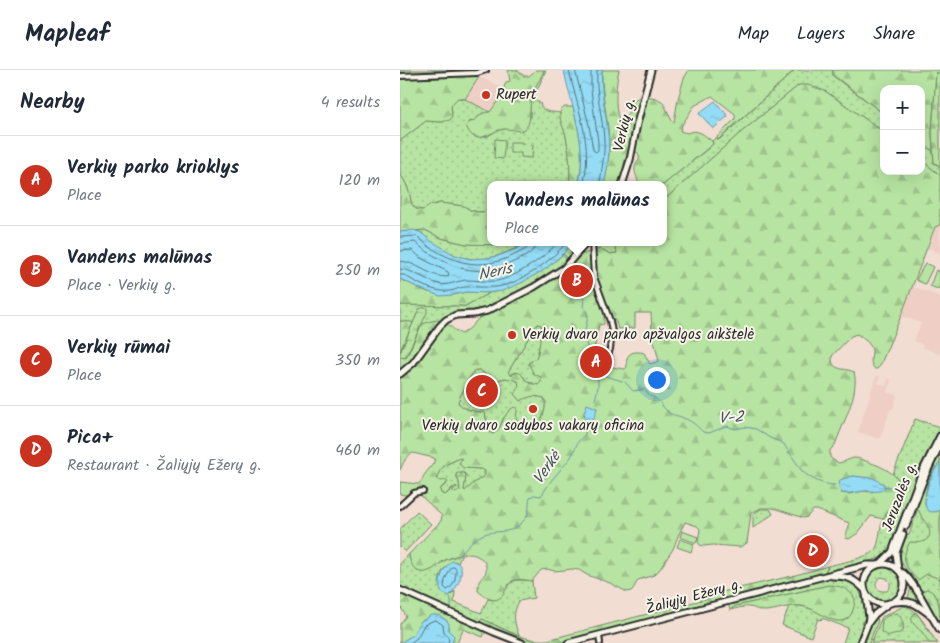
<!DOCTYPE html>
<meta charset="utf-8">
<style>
body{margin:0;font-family:Kalam,sans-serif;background:#f6f6f7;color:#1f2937}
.controls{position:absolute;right:15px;top:15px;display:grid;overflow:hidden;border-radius:10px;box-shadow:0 5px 20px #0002}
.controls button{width:45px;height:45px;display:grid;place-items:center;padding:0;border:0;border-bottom:1px solid #e0e1e3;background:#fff;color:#1f2937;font:25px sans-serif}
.you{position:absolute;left:256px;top:309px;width:18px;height:18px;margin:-12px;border:4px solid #fff;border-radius:50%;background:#1a73e8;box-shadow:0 0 0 8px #1a73e833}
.badge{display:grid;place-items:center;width:32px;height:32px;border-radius:50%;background:#c8321e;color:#fff;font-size:16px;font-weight:700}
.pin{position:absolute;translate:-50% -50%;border:2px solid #fff;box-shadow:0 1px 5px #0006}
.popup{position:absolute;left:87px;top:111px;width:180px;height:65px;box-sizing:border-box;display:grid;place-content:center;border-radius:10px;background:#fff;filter:drop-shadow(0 1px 4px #0005);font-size:16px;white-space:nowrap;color:#747a83}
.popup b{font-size:19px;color:#1f2937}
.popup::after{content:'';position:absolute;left:50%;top:100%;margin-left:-10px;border:10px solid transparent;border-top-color:#fff}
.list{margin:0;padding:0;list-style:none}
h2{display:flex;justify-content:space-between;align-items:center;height:65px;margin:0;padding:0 20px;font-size:21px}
h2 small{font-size:16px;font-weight:400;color:#747a83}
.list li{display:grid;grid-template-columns:32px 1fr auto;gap:15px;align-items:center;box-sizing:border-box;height:90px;padding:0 20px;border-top:1px solid #e0e1e3}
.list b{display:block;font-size:19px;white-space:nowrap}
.list p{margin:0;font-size:16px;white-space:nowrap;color:#747a83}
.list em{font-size:16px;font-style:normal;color:#747a83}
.map{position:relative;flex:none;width:540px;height:573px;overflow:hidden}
header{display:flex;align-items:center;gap:30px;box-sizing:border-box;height:70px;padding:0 25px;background:#fff;border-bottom:1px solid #e0e1e3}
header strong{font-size:24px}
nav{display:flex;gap:28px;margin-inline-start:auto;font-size:18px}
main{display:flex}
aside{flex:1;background:#fff}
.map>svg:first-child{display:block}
</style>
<header>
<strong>Mapleaf</strong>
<nav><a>Map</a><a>Layers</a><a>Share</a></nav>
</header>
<main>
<aside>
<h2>Nearby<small>4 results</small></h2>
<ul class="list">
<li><span class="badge">A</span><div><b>Verkių parko krioklys</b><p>Place</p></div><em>120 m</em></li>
<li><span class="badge">B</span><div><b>Vandens malūnas</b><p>Place · Verkių g.</p></div><em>250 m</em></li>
<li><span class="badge">C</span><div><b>Verkių rūmai</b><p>Place</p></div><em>350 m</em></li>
<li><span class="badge">D</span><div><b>Pica+</b><p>Restaurant · Žaliųjų Ežerų g.</p></div><em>460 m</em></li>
</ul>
</aside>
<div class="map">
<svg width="540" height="573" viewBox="0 0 540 573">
<defs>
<pattern id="grass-dots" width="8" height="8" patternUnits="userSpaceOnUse" patternTransform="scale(1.25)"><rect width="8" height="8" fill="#b7e4a2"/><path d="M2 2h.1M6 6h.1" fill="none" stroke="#9ec48c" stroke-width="1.8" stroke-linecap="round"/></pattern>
<pattern id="forest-firs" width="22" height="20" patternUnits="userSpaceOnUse" patternTransform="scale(1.25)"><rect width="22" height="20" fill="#b7e4a2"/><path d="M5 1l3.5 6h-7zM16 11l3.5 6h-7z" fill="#9ec48c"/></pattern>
<pattern id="wetland-marsh" width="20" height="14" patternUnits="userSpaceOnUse" patternTransform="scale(1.25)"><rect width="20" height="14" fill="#b7e4a2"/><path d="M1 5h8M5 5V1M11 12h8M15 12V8" fill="none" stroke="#9ec48c"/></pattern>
<pattern id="cemetery-stones" width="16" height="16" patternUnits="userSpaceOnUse" patternTransform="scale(1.25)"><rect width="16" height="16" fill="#b7e4a2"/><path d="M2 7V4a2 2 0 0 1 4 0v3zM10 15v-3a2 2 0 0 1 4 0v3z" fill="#9ec48c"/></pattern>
<pattern id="water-ripples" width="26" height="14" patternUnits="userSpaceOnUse" patternTransform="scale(1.25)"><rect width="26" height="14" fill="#94dcf5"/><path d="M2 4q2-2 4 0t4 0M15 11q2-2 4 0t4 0" fill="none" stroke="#80bdd2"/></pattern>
</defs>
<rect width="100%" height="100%" fill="#f2ddd3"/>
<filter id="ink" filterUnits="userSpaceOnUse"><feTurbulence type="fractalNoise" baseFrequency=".02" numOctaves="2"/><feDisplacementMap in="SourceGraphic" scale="10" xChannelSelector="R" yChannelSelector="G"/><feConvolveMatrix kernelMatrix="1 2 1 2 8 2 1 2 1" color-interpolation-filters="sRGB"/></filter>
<g filter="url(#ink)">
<!-- built -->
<g fill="#eecec5">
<polygon points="79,7 103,18 100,28 90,42 65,29"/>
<polygon points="540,155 540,183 528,178 535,157"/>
<polygon points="512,216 540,227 540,284 522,277 523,275 514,271 521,253 501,246"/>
<polygon points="478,305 480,306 478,313 486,316 488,309 491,310 487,322 497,325 493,339 490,339 480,369 458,362 475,309"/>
</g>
<!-- grass -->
<g fill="url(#grass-dots)" stroke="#718866" fill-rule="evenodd">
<path d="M 144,0 L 146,0 L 133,29 L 140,33 C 142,44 152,41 160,43 C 160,50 163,56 165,62 C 169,80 171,97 169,115 L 91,115 L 91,141 L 79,142 L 70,140 L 64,136 L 40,133 L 29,136 L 23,140 L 16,139 L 11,133 C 11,126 6,110 0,105 L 0,71 L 26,51 L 41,52 L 52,42 L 51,35 L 58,28 L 65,29 L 90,42 L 80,45 L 75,50 L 69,52 L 80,68 L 88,66 L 96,61 L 109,58 L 130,47 C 130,39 129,29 132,22 C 136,14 142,8 144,0 Z"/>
<polygon points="395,0 433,0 433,6 484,44 484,62 425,21 399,15 339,64 263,131 263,115 310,77 313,74 312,71 317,67 319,70"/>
<polygon points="521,73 533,81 534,93 540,96 540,105 521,90"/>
<path d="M 25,160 L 41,168 L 66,174 L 98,175 L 108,172 L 127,172 C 90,193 66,197 30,171 C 26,168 23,163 18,161 Z"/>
<polygon points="195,172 216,172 215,175 217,183 211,184 200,179 194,181"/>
<path d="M 163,184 L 169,189 L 165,195 L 142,210 L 105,231 L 78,241 L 43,250 L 23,254 L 21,256 L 6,288 L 0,287 L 17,244 L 0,283 L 0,281 L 12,253 L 11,252 L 0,251 L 0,235 L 65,236 L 91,222 L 96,222 C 124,211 141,205 163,184 Z"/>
<path d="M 138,254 L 141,255 C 144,264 139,277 137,286 C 135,293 141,303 142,310 L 141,312 L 138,315 L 128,312 L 122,305 L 116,302 L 111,305 L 108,302 L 135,257 Z"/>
<path d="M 75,300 L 80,300 L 94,311 C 103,308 110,307 118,311 L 119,316 L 130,326 L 134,325 L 144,328 C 148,337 142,348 139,357 L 130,360 L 126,359 L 116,349 L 104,347 L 98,361 L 93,364 L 89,362 L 85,343 C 75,341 64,341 58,332 C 60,325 63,321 66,316 C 69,310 71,304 75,300 Z"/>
<path d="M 515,349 L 540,357 L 540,359 L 518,401 L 490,480 L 481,488 L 425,503 L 428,496 C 439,493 468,488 475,480 C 480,473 479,458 483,450 C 484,446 488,443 490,441 C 501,428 507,417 493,404 Z"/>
<polygon points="540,381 540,553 515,515 516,514 501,492 500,489 501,484 498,485 504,469 507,464 509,465 530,403"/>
<path d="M 61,388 L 63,389 L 63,398 L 81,399 L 85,401 L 85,404 L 84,406 L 74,413 L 65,421 L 64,420 L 66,405 L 56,405 L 59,412 L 60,421 L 54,423 L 52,422 L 53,417 L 45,425 L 42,424 L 40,422 L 41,418 L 47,414 L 45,411 L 40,412 L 38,410 C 35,399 51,391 61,388 Z"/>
<polygon points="361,439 370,439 373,444 353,458 353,444"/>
<polygon points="17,441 31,454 5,482 0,477 0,459"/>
<path d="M 9,484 L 10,489 L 17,501 C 29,505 36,495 46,490 C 51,488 57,486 62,484 L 58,493 L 55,491 C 52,493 48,495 45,498 C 37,507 36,525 51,525 L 55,521 L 54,532 L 81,543 L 88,529 L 93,530 L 102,526 C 110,509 114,509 132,511 L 134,528 L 119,531 C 112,545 114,551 119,566 L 82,549 L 79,553 L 0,518 L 0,494 Z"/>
<path d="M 479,497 C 502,493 510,525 489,531 C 467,537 457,507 479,497 ZM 481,507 L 486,508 L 490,512 L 490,517 L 487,521 L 481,521 L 477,518 C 475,514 476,510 481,507 Z"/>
<path d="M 432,508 L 449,510 L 458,517 L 461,525 L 466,543 L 456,573 L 443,573 L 448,558 L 422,548 L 421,550 L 418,549 L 411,567 L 382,555 L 389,536 C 394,536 400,535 405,537 C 417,540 427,548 439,551 L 429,515 L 336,536 L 330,540 L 328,533 L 420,510 Z"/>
<polygon points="511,516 523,536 515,531 508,529"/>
<path d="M 504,536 C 517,537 528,560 535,570 L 538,573 L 471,573 L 482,547 Z"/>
<polygon points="476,546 478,551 469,573 464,573 473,550"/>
</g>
<!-- forest -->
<g fill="url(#forest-firs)" stroke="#718866" fill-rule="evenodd">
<polygon points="0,0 85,0 79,7 65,29 58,28 51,35 52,46 50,50 41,52 26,51 0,71"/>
<path d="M 108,0 L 117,0 L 124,6 L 129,6 L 136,0 L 144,0 C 142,9 135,15 132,24 C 128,34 133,49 126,58 C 120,64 111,58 104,59 C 91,60 74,80 66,55 C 69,52 72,52 76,49 C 81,45 82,42 90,42 L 100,28 L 106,12 L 110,11 Z"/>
<path d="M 202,0 L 219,0 C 216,11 214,38 219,49 L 221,50 C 229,46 231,37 234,30 C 242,24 255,26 263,32 L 272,51 L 274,52 L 278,29 L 284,8 L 289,0 L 395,0 L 318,70 L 317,67 L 335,49 L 335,44 L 312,26 L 294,36 L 282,55 L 280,61 L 287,63 C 298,58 304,65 312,71 L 313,74 L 263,115 L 238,115 C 239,109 234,104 235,98 C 236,90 243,90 237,82 L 230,82 C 221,90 225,104 219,115 L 204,115 C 207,100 210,86 209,71 C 208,47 201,24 202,0 Z"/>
<polygon points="433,0 540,0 540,3 536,3 532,63 533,81 521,73 521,19 484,19 484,44 433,5"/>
<path d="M 399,15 L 408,15 L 425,21 L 484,62 L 484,101 L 521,101 L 521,90 L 540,105 L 540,155 L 535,157 L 501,246 L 480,296 L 477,299 L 475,299 C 466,290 476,284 470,275 C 467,271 461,267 457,264 L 451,266 L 432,286 C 431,302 444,297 454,302 C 460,322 442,355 435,375 L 430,380 L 430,387 L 433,390 L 439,393 C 444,392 449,389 454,388 C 461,388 470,393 477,395 C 512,411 504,424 483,449 L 471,446 L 458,463 L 449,469 L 446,468 C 445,463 450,458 449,453 L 417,440 L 413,440 L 407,447 L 404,448 L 373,438 L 361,438 L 351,443 L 347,473 L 340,477 L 313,475 L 303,476 L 300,475 L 298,472 L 300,459 L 297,456 L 285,452 L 278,466 L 273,479 L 260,499 L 254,505 L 238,510 L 233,519 L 231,521 L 227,522 L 210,513 L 187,505 L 179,500 L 172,499 L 155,501 L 147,499 L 141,500 L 132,511 C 126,510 117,508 112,511 C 107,515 106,520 103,525 C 95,535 85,527 78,521 C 78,517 78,513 80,510 C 84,505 87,503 86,496 C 85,490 81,488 75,485 C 65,482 54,486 45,490 C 39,493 35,499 29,501 C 16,506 10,495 9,484 L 41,451 L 42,446 L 18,423 L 5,425 L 0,424 L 0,412 L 18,414 C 23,411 22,408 25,404 C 29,398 33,396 35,389 L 34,388 L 13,383 C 6,385 3,394 0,400 L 0,287 L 6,288 L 21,256 C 24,253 28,252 32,251 C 49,247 49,260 62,264 L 70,258 L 79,248 L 136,218 L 168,198 L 180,185 L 200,179 L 211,184 L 217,183 L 215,175 L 216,172 L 263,172 L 263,131 L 339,64 ZM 184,199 C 189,199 191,205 193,210 L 177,222 C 168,207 168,206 184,199 ZM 204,243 L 209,243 L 216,252 L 218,259 L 235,258 L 235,243 L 251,243 L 252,263 L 259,291 L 250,294 L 244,283 C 239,281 228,281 227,289 C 226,291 227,294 227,297 L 225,299 L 205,296 L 188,302 L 184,288 L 193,285 L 199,255 L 204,254 ZM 138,254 L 141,255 L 142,260 L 138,283 L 136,288 L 128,293 L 134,304 L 141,307 L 141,312 L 138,315 C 135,314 131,314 129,313 C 121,308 123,298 111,305 L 108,302 L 135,257 ZM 75,300 L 80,300 L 94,311 L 105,308 L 118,311 L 119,316 L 114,324 L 120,331 C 131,326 133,325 144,328 C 148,336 142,348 139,356 L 130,360 L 126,359 L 116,349 L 117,341 L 117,338 L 114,337 C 101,344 104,358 93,364 L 89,362 L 85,343 C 75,341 64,341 58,332 C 60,325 63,321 66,316 C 69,310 71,304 75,300 ZM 61,388 L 62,389 L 59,393 L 63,398 L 81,399 L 85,401 L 85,404 L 84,406 L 74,413 L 65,421 L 64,420 L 66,405 L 64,403 L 57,403 L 56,404 L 59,412 L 60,421 L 54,423 L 53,422 L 53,420 L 57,417 L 56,416 L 45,425 L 42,424 L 40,422 L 41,418 L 48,412 C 45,409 41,412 38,410 C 35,399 51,391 61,388 ZM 453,406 L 473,409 L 484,414 L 472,422 L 464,421 L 448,424 L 441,423 L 449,407 Z"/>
<path d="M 165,37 L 173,37 C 180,66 185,85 178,115 L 169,115 C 171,97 169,80 165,62 C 163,57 159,49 160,43 C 161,39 162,39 165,37 Z"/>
<path d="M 0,105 C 6,110 11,126 11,133 L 16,139 L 23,140 L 29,136 L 40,133 L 64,136 L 70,140 L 79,142 L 91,141 L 91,172 L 108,172 L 98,175 L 66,174 L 41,168 L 25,160 L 0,162 Z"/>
<polygon points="173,172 185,172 169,189 163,184"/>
<polygon points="0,209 28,222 53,225 66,222 91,222 65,236 0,235"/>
<polygon points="0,251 11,252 13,253 0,281"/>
<path d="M 540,381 L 540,393 C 528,403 525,421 525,435 L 536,442 L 540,440 L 540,509 L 527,504 L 518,510 C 505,498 500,488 510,472 C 514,472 519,473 522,472 C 536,467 528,456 523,449 C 521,446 520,442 517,438 L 530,403 Z"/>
<path d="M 428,496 L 424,503 L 238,553 L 156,573 L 126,573 L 79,553 L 82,549 C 102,558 124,572 147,570 L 313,527 L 313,524 L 392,506 Z"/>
<path d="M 429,515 C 440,516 449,518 455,529 C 455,537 451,550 442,551 C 430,553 415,538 402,536 C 389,534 377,541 364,541 C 359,541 354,537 349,537 C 343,536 336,539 330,540 L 336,536 Z"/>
<path d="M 527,519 C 540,524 540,540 540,553 L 520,522 Z"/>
<polygon points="0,524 85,561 83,567 63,559 57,573 52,573 54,569 48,560 46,550 41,547 27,548 19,554 13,565 0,573 0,554 6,546 0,536"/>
<path d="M 516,542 L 535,570 L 538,573 L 529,573 C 527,569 524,565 522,562 C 516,556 506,550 516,542 Z"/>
<path d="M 497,543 C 501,546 501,548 503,553 C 506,567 496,561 488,566 L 481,562 L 482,550 L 487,546 Z"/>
</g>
<!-- wetland -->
<polygon fill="url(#wetland-marsh)" stroke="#718866" points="25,237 27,239 27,243 6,286 3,287 0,286 0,283 17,244 19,239"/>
<!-- cemetery -->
<polygon fill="url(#cemetery-stones)" stroke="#718866" points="536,3 540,3 540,96 534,93 532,63"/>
<!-- garden -->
<g fill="#b7e4a2" stroke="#718866">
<polygon points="95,69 105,70 103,89 94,88"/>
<polygon points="110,72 121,72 122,74 133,75 132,88 121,87 121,83 110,83"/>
<polygon points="525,193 533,197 525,214 516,210"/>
<polygon points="536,200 540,202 540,214 538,219 530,216"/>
<polygon points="282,461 298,467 296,473 280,467"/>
<polygon points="280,469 294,474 291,482 277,477"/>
</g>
<!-- water -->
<g fill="url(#water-ripples)" stroke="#6a95a4">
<path d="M 164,0 L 202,0 C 200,21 206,42 208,63 C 210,81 208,98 204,115 L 178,115 C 189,76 171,38 164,0 Z"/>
<polygon points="315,31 328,46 313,59 301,45 300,45 299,43"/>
<polygon points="13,160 20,162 31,171 55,185 70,189 88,188 98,186 116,179 127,172 173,172 163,184 144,200 121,213 102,221 86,223 66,222 53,225 40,226 21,219 0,209 0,162"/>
<polygon points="187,334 197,338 194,348 189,351 185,348 184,343"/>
<path d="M 540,393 L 540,440 C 512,452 530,402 540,393 Z"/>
<path d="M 453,406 L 473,408 L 484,414 L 485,418 C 478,424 472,420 464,421 C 456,422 450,424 442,423 L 439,418 L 440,410 Z"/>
<path d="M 52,491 C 70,493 58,519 49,526 L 41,522 C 37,511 43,498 52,491 Z"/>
<polygon points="31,545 39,545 48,552 49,554 48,560 54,566 52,573 0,573 13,565 21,551 27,548"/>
</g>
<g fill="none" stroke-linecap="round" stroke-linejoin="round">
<!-- shore -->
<g stroke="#55727c" stroke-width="1">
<path d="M 169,0 C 177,38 194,75 183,115"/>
<polyline points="175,0 189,55 193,80 196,82 198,80 198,72 191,20 191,0"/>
<path d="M 197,0 C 195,24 203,47 204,71 C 205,86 201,100 200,115"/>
<path d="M 0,167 L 17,166 C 21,169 24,173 28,176 C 64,199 89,200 126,179 L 129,176 L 129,172"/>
<path d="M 0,174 L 15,172 C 22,179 31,184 40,189 C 68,205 89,203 118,190 C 126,186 135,183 135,172"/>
<path d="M 0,181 L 12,180 L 21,188 L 48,202 L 49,205 L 47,207 C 29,207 17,192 0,191"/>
<path d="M 0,199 C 12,199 26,211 39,214 C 49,216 56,211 66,210 C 76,210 86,212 97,211 C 116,207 146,187 158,172"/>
<path d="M 0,205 L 4,205 C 17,213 34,223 50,221 C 56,220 60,217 65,217 C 76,216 86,218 96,217 C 121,214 151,191 167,172"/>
<path d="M 52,497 L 54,497 L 56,499 C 56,506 55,516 47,520 L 44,517 L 45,510 Z"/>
<polyline points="10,573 17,568 24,555 32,551 36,550 43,555 44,562 49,568 48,573"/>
</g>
<!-- stream -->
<g stroke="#6a95a4" stroke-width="1">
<polyline points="161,184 167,190"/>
<polyline points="172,193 173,198 169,204 169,208 173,219 182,226 184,229 183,236 186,240 188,247 185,260 185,269 189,284 193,296"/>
<polyline points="196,300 198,303 198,316"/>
<polyline points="199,304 222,311"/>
<path d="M 225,312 L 233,321 L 244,319 L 250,326 C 259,328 261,336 268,342 C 273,346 278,345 283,348 C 292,351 297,356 303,362 L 309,363 L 327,356 L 335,359 L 345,357 L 356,359 L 370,368 L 383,373 L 402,401 C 411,409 422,415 435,415"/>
<polyline points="195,330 198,317"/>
<polyline points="483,416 500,418"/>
<path d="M 59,486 C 66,478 72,469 82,465 C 95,459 109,465 119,455 C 122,452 126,449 127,446 C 130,440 128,433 130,427 L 134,425 L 141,426 L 151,411 L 171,387 L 178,372 L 185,364 L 188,351"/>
<polyline points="50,527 51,529 51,538"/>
</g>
<!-- minor casing -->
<g stroke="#2b2b2b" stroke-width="8">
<g id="minor">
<polyline points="0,6 77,3 86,0"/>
<polyline points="192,300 201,294 207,288 210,279 212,262 210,251 194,207 192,172"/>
<polyline points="0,436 14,423 23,421"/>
<polyline points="199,565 200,573"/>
</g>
</g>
<!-- secondary casing -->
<g stroke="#2b2b2b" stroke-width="9">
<g id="secondary">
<polyline points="222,115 230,90 237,54 251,0"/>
<polyline points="0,304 13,293 40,256 46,250 56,245 74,244 87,241 134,217 164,198 187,172"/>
<polyline points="506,456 525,406 540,375"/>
<circle cx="484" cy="514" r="20"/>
<polyline points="480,494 492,482 521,404 540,366"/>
<polyline points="498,500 496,483 503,464"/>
<path d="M 503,503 C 517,515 529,544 540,560"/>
<path d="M 432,506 C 447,506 453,508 464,519"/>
<polyline points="0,520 94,562 122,573"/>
<path d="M 495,532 C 512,530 516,534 529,544"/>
<polyline points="468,553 475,544 489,533"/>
<polyline points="168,573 467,495 477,495"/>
<polyline points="460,573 468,553 469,547 466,524"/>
</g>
</g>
<!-- minor -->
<use href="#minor" stroke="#f7f3e8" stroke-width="4"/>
<!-- secondary -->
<use href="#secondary" stroke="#f7f3e8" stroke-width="5"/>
</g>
</g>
<!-- markers -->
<g fill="#c8321e" stroke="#f7f3e8" stroke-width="2">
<circle cx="86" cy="25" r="5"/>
<circle cx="112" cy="265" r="5"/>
<circle cx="133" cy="339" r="5"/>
</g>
<g text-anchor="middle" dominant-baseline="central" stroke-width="4" stroke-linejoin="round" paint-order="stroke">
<!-- poi labels -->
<g font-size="15" fill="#2b2b2b" stroke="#f7f3e8" text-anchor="start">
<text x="96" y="25">Rupert</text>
<text x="122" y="265">Verkių dvaro parko apžvalgos aikštelė</text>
<text x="133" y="356" text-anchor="middle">Verkių dvaro sodybos vakarų oficina</text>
</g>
<!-- street labels -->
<g font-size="15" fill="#2b2b2b" stroke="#f7f3e8">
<text transform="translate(225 55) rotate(-77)">Verkių g.</text>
<text transform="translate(500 427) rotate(-69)">Jeruzalės g.</text>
<text transform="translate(294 527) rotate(-15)">Žaliųjų Ežerų g.</text>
</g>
<!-- water labels -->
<g font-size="16" font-style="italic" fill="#45575e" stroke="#f7f3e8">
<text transform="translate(95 202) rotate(-12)">Neris</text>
<text transform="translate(331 348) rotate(-3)">V-2</text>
<text transform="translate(147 398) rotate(-55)">Verkė</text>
</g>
</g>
</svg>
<div class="controls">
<button>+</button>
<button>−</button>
</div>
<div class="you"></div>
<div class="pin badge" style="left:196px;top:292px">A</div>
<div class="pin badge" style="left:177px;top:211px">B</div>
<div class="popup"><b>Vandens malūnas</b>Place</div>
<div class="pin badge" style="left:82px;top:321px">C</div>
<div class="pin badge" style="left:413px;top:481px">D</div>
</div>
</main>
